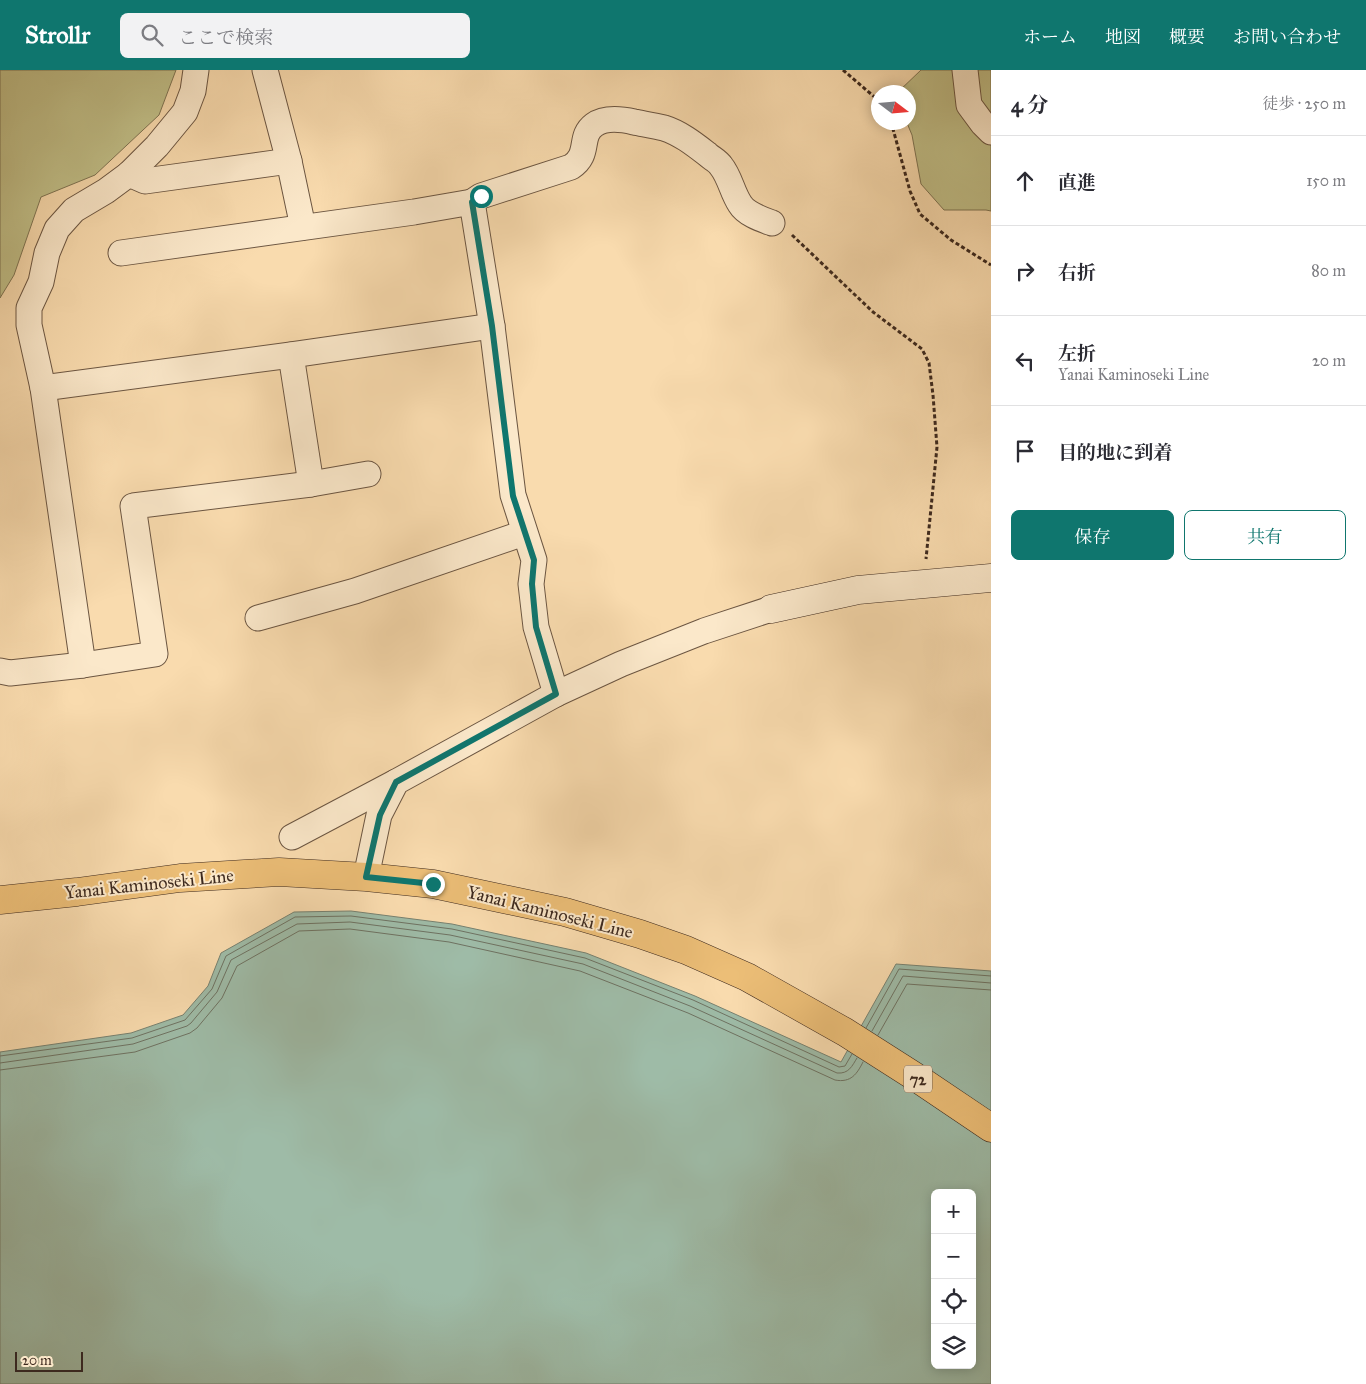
<!DOCTYPE html>
<html lang="ja">
<meta charset="utf-8">
<style>
body{margin:0;font-family:"IM FELL Great Primer","Noto Serif JP",serif;background:#f2f2f3;color:#2b2b33}
.controls{position:absolute;right:15px;bottom:15px;display:grid;overflow:hidden;border-radius:8px;box-shadow:0 2px 12px #0003}
.controls button{width:45px;height:45px;display:grid;place-items:center;padding:0;border:0;border-bottom:1px solid #e1e1e2;background:#fff;color:#2b2b33;font:25px sans-serif}
.compass{position:absolute;left:871px;top:15px;width:45px;height:45px;border-radius:50%;background:#fff;box-shadow:0 2px 12px #0003;rotate:106deg}
.scale{position:absolute;left:15px;bottom:12px;width:68px;box-sizing:border-box;padding-left:5px;border:2px solid #3d291e;border-top:0;font-size:14px;line-height:18px;white-space:nowrap;color:#3d291e;-webkit-text-stroke:4px #fbe8ca;paint-order:stroke}
.stop{position:absolute;width:15px;height:15px;margin:-11px;border:4px solid #0f766e;border-radius:50%;background:#fff}
.stop.end{background:#0f766e;border-color:#fff;box-shadow:0 1px 5px #0008}
.list{margin:0;padding:0;list-style:none}
h2{display:flex;justify-content:space-between;align-items:center;height:65px;margin:0;padding:0 20px;font-size:21px}
h2 small{font-size:16px;font-weight:400;color:#7c7c81}
.list li{display:grid;grid-template-columns:32px 1fr auto;gap:15px;align-items:center;box-sizing:border-box;height:90px;padding:0 20px;border-top:1px solid #e1e1e2}
.list b{display:block;font-size:19px;white-space:nowrap}
.list p{margin:0;font-size:16px;white-space:nowrap;color:#7c7c81}
.list em{font-size:16px;font-style:normal;color:#7c7c81}
.actions{display:flex;gap:10px;padding:15px 20px}
.actions a{flex:1;padding:11px 0;border:1px solid #0f766e;border-radius:8px;text-align:center;font-size:18px;color:#0f766e}
.actions .main{background:#0f766e;color:#fff}
.icon{flex:none;width:28px;height:28px;fill:none;stroke:currentColor;stroke-width:2;stroke-linecap:round;stroke-linejoin:round}
.map{position:relative;flex:none;width:991px;height:1314px;overflow:hidden}
header{display:flex;align-items:center;gap:30px;box-sizing:border-box;height:70px;padding:0 25px;background:#0f766e;color:#fff}
header strong{font-size:24px}
nav{display:flex;gap:28px;margin-inline-start:auto;font-size:18px}
.search{width:350px;height:45px;background:#f2f2f3;display:flex;align-items:center;gap:12px;box-sizing:border-box;padding:0 18px;border-radius:8px;color:#7c7c81;font-size:19px}
main{display:flex}
aside{flex:1;background:#fff}
.map>svg:first-child{display:block}
</style>
<header>
<strong>Strollr</strong>
<div class="search"><svg class="icon" aria-label="search" viewBox="0 0 24 24"><circle cx="10" cy="10" r="6"/><path d="M15 15l6 6"/></svg>ここで検索</div>
<nav><a>ホーム</a><a>地図</a><a>概要</a><a>お問い合わせ</a></nav>
</header>
<main>
<div class="map">
<svg width="991" height="1314" viewBox="0 0 991 1314">
<rect width="100%" height="100%" fill="#f9dbae"/>
<filter id="stains"><feTurbulence type="fractalNoise" baseFrequency=".004" numOctaves="4"/><feColorMatrix values="0 0 0 0 .2 0 0 0 0 .09 0 0 0 0 .02 0 0 0 .5 -.17"/></filter>
<radialGradient id="worn" r=".72"><stop offset=".6" stop-color="#630" stop-opacity="0"/><stop offset="1" stop-color="#630" stop-opacity=".3"/></radialGradient>
<!-- green -->
<g fill="#c1bf88" stroke="#7f7453">
<polygon points="0,0 176,0 159,45 95,105 41,127 14,205 0,228"/>
<polygon points="921,0 991,0 991,141 986,140 944,140 921,114 912,65 907,53 908,52 908,22 898,22"/>
</g>
<!-- water -->
<path fill="#9ebba7" stroke="#778170" fill-rule="evenodd" d="M 351,841 L 452,854 L 586,883 L 695,926 L 841,992 L 896,894 L 991,901 L 991,1314 L 0,1314 L 0,982 L 131,963 L 183,945 L 208,916 L 221,883 L 294,842 ZM 935,1123 L 972,1123 L 972,1295 L 935,1295 Z"/>
<g fill="none" stroke-linecap="round" stroke-linejoin="round">
<!-- shore -->
<g stroke="#6e7262" stroke-width="1">
<polyline points="866,958 899,899 991,906"/>
<polyline points="872,961 903,906 991,913"/>
<polyline points="878,965 907,914 991,920"/>
<polyline points="0,986 132,968 185,950 212,919 226,886 295,847 351,846 452,859 585,888 693,930 839,997 845,996 852,984"/>
<path d="M 0,993 L 133,974 L 187,956 L 191,953 L 217,922 L 231,890 L 297,854 L 350,852 L 450,865 L 583,894 L 690,936 L 837,1003 C 849,1004 852,996 857,988"/>
<path d="M 0,1000 L 135,982 L 190,963 L 197,958 L 222,928 L 237,896 L 299,861 L 350,859 L 449,872 L 580,901 L 688,943 L 835,1010 C 851,1013 857,1004 863,992"/>
</g>
<!-- street casing -->
<g stroke="#6c5642" stroke-width="27">
<g id="street">
<polyline points="265,0 289,91 303,157"/>
<polyline points="965,0 969,35 983,54 991,62"/>
<polyline points="129,104 145,111 289,91"/>
<path d="M 472,132 L 481,126 L 571,97 C 591,84 578,67 594,55 C 605,47 621,49 634,52 C 644,54 655,56 664,58 C 680,63 694,74 707,84 C 711,88 718,91 721,96 C 730,107 732,122 740,134 C 746,144 761,149 772,153"/>
<polyline points="121,183 414,142 472,132 492,256 513,425 534,490 531,514 536,557 556,624"/>
<polyline points="291,285 311,414"/>
<polyline points="43,318 291,285 492,256"/>
<polyline points="258,548 355,521 524,463"/>
<polyline points="83,595 43,318 29,255 29,238 41,212 47,183 57,159 74,140 106,121 129,104 157,76 185,42 193,21 196,0"/>
<polyline points="0,601 10,603 83,595 155,584 133,436 311,414 368,404"/>
<polyline points="292,767 396,712"/>
<polyline points="366,807 379,745 396,712 556,624 621,594 704,561 771,539"/>
</g>
</g>
<!-- secondary casing -->
<g stroke="#3d291e" stroke-width="29">
<polyline id="secondary" points="771,539 858,520 991,508"/>
</g>
<!-- primary casing -->
<g stroke="#3d291e" stroke-width="29">
<polyline id="primary" points="0,830 77,822 180,808 279,802 366,807 433,814 565,842 640,864 686,880 747,907 845,962 914,1006 991,1058"/>
</g>
<!-- path -->
<g stroke="#3d291e" stroke-width="3" stroke-dasharray="4 2.5" stroke-linecap="butt">
<polyline points="843,0 878,30"/>
<polyline points="890,52 893,59 910,121 920,144 951,170 991,195"/>
<polyline points="792,165 873,242 922,279 929,293 933,325 937,377 926,489"/>
</g>
<!-- street -->
<use href="#street" stroke="#fbe8ca" stroke-width="25"/>
<!-- secondary -->
<use href="#secondary" stroke="#fbe8ca" stroke-width="28"/>
<!-- primary -->
<use href="#primary" stroke="#ecbe77" stroke-width="28"/>
</g>
<g fill="none" stroke-linecap="round" stroke-linejoin="round">
<!-- route -->
<polyline stroke="#0f766e" stroke-width="6" points="433,814 366,807 380,745 396,712 556,624 536,557 532,514 534,490 513,426 492,256 472,132 481,126"/>
</g>
<g text-anchor="middle" dominant-baseline="central" stroke-width="4" stroke-linejoin="round" paint-order="stroke">
<!-- shield labels -->
<rect fill="#fbe8ca" stroke="#766252" stroke-width="1" x="904" y="995.5" width="28" height="27" rx="4"/>
<g font-size="16" font-weight="bold" fill="#3d291e">
<text x="918" y="1009">72</text>
</g>
<!-- street labels -->
<g font-size="18" fill="#3d291e" stroke="#fbe8ca">
<text transform="translate(149 814) rotate(-6)">Yanai Kaminoseki Line</text>
<text transform="translate(550 842) rotate(14)">Yanai Kaminoseki Line</text>
</g>
</g>
<rect width="100%" height="100%" filter="url(#stains)"/>
<rect width="100%" height="100%" fill="url(#worn)"/>
</svg>
<div class="controls">
<button>+</button>
<button>−</button>
<button><svg class="icon" aria-label="locate" viewBox="0 0 24 24"><circle cx="12" cy="12" r="6"/><path d="M12 2v4M12 18v4M2 12h4M18 12h4"/></svg></button>
<button><svg class="icon" aria-label="layers" viewBox="0 0 24 24"><path d="M12 4l9 5-9 5-9-5zM3 14l9 5 9-5"/></svg></button>
</div>
<svg class="compass" viewBox="-18 -18 36 36"><path d="M0-13l5 13h-10z" fill="#e53935"/><path d="M0 13l5-13h-10z" fill="#7c7c81"/></svg>
<div class="scale">20 m</div>
<div class="stop" style="left:481px;top:126px"></div>
<div class="stop end" style="left:433px;top:814px"></div>
</div>
<aside>
<h2>4 分<small>徒歩 · 250 m</small></h2>
<ul class="list">
<li><svg class="icon" aria-label="ahead" viewBox="0 0 24 24"><path d="M12 20V5M6 11l6-6 6 6"/></svg><div><b>直進</b></div><em>150 m</em></li>
<li><svg class="icon" aria-label="right" viewBox="0 0 24 24"><path d="M7 20v-9h11M14 6l5 5-5 5"/></svg><div><b>右折</b></div><em>80 m</em></li>
<li><svg class="icon" aria-label="left" viewBox="0 0 24 24"><path d="M17 20v-9H6M10 6l-5 5 5 5"/></svg><div><b>左折</b><p>Yanai Kaminoseki Line</p></div><em>20 m</em></li>
<li><svg class="icon" aria-label="arrive" viewBox="0 0 24 24"><path d="M6 21V4h12l-3 4 3 4H6"/></svg><div><b>目的地に到着</b></div></li>
</ul>
<div class="actions"><a class="main">保存</a><a>共有</a></div>
</aside>
</main>
